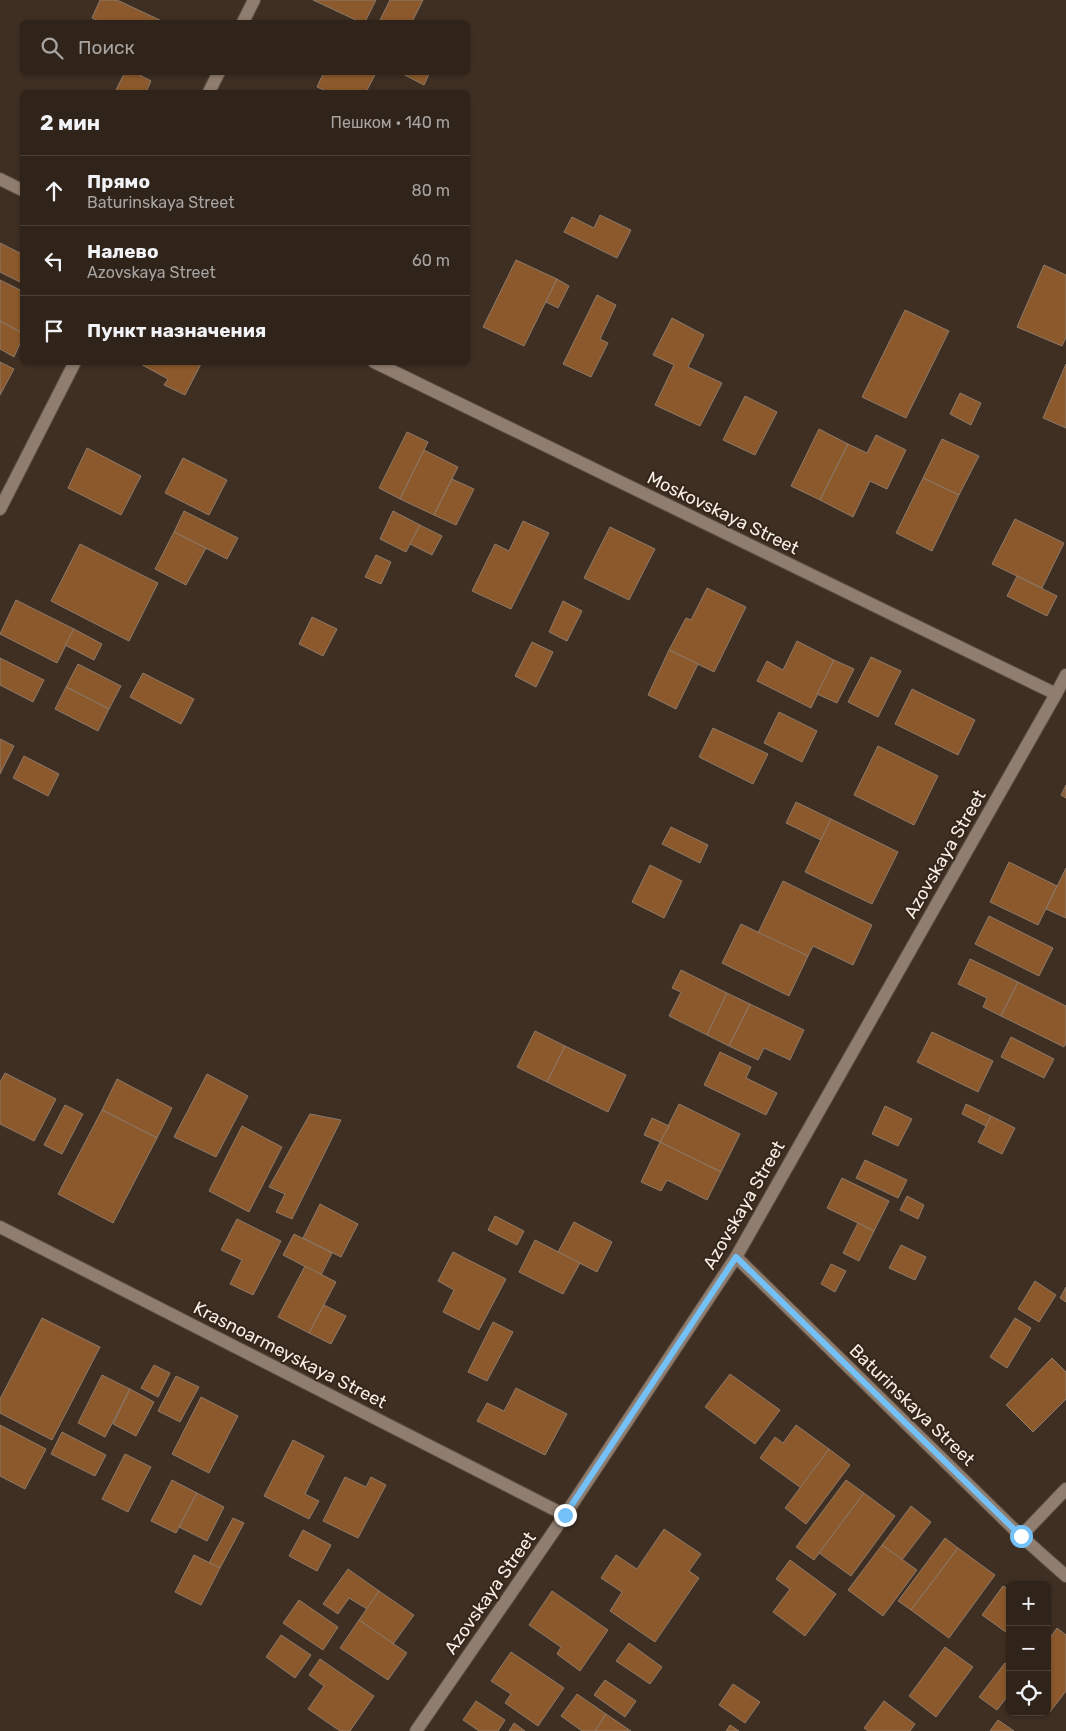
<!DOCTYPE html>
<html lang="ru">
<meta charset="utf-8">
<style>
body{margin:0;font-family:Rubik,sans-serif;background:#372b23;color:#f1f3f6}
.controls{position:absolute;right:15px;bottom:15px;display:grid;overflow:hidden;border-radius:8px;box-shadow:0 1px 4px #0004}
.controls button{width:45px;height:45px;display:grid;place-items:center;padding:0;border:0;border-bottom:1px solid #4a4039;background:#2f231a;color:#f1f3f6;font:25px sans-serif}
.stop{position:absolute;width:15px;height:15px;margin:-11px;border:4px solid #73c1f6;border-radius:50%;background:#fff}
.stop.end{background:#73c1f6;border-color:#fff;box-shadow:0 1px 5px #0008}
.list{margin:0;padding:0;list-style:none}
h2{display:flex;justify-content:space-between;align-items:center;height:65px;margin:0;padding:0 20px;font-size:21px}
h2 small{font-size:16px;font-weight:400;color:#a7a4a2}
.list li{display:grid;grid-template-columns:32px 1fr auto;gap:15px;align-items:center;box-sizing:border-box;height:70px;padding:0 20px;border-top:1px solid #4a4039}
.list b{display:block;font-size:19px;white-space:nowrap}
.list p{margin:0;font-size:16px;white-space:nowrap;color:#a7a4a2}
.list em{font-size:16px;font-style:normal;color:#a7a4a2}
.icon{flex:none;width:28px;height:28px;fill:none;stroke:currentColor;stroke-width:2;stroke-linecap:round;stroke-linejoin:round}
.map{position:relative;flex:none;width:1066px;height:1731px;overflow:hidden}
.search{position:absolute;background:#2f231a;box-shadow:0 1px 4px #0004;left:20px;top:20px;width:450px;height:55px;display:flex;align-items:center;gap:12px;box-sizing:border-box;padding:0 18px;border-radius:8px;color:#a7a4a2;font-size:19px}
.panel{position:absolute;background:#2f231a;box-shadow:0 1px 4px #0004;left:20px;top:90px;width:450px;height:275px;border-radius:8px}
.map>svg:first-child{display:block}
</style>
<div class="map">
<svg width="1066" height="1731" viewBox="0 0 1066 1731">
<rect width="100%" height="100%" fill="#3f2f23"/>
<!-- building -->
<g fill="#8b592b" stroke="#8c7a6c">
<polygon points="100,0 117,0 164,22 101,22 92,18"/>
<polygon points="313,0 376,0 365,22 360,22"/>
<polygon points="390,0 423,0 412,22 379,22"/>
<polygon points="125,72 134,72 151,81 146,92 115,92"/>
<polygon points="319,72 376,72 376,73 366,92 328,92 317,87 323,74"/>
<polygon points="399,72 430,72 424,85"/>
<polygon points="600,215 631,230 617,258 564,232 572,217 594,228"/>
<polygon points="0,243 22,254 22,283 0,272"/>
<polygon points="516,260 557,279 524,346 483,327"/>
<polygon points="1044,265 1066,275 1066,337 1062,346 1017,327"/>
<polygon points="557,279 569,286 558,308 546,302"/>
<polygon points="0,280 22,291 22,333 0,321"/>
<polygon points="597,295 616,305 600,339 608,343 591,377 563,364"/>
<polygon points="905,310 949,331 906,418 862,397"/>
<polygon points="672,318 704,335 688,367 722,383 700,426 655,405 674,365 653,355"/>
<polygon points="0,321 22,333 22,339 14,357 0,349"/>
<polygon points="0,362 14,369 0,395"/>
<polygon points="137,362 202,362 185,395 164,385 168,379"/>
<polygon points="1066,364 1066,428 1043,418"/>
<polygon points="960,393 981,403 971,425 950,414"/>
<polygon points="745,396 777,412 755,455 723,440"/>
<polygon points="819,429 848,444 820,500 791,486"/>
<polygon points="407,432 428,442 400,499 379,488"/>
<polygon points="876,435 906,450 887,489 870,481 853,517 820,500 848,444 867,453"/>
<polygon points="942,439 979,456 959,495 923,478"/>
<polygon points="87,448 141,476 121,515 68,488"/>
<polygon points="424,450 458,467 434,515 400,499"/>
<polygon points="183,458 227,480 209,515 165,493"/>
<polygon points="923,478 959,495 932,551 896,533"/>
<polygon points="452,479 474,489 456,525 434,515"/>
<polygon points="184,511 238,538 227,559 174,532"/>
<polygon points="393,511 420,525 406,552 380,539"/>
<polygon points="1015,519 1064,543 1042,588 992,564"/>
<polygon points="523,521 549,533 511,609 472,591 495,544 509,551"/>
<polygon points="420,525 442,536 432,555 410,544"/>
<polygon points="610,527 655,549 629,600 584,578"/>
<polygon points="174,532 206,548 186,585 155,569"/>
<polygon points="80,544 158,583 129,641 51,601"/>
<polygon points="376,555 391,562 381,584 365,577"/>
<polygon points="1017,576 1057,596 1047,616 1007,596"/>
<polygon points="707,588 746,607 714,672 669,650 686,618 691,620"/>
<polygon points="16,600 74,629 57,663 0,634"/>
<polygon points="563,601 582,611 567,641 549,632"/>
<polygon points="312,617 337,629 323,656 299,644"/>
<polygon points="74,629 102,644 94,660 65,645"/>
<polygon points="797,641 834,660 811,708 757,681 767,661 783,670"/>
<polygon points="532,642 553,652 536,687 515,676"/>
<polygon points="669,650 698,664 676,709 648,695"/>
<polygon points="871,657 901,671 878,717 848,702"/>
<polygon points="0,658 44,680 33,702 0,685"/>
<polygon points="834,660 854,669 837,703 817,694"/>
<polygon points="78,664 121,686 109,709 66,687"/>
<polygon points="143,673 194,699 181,724 130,697"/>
<polygon points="66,687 109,709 98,731 55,709"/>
<polygon points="912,689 975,720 958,755 895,724"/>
<polygon points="779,712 817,731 802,762 764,743"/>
<polygon points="713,728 768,754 753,784 699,757"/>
<polygon points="0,739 14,746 0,774"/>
<polygon points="878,746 938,776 914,825 854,795"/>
<polygon points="24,756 59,774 48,796 13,778"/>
<polygon points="1066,785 1066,798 1061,795"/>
<polygon points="796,802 831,819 821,840 786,823"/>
<polygon points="831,819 898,852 872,904 805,872"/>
<polygon points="671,827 708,845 700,863 662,844"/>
<polygon points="1009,862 1057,886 1038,925 990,902"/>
<polygon points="650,865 682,881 664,918 632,902"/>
<polygon points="1066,868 1066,918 1046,909"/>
<polygon points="783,881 872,925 853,965 813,946 808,956 758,933"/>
<polygon points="989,916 1053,948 1039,976 975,944"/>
<polygon points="741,924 808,956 789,996 722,963"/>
<polygon points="970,959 1018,982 1001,1016 983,1007 987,998 958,984"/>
<polygon points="681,970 727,993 707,1035 669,1016 681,992 672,988"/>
<polygon points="1018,982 1066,1006 1066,1043 1064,1047 1001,1016"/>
<polygon points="727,993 750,1004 729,1046 707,1035"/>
<polygon points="750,1004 804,1030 790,1060 764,1048 758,1060 729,1046"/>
<polygon points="535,1031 565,1046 547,1082 517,1067"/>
<polygon points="932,1032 993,1061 978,1092 917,1062"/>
<polygon points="1011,1037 1054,1059 1044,1078 1001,1057"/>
<polygon points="565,1046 626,1075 608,1112 547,1082"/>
<polygon points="720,1052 751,1067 746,1078 777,1093 766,1115 704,1085"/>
<polygon points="5,1073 56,1099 34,1141 0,1124 0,1082"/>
<polygon points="207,1074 248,1096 216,1157 174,1137"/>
<polygon points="117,1079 172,1108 157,1138 102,1110"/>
<polygon points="679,1104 740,1134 721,1172 660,1142"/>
<polygon points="966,1104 991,1116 986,1126 962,1114"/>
<polygon points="65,1105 83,1114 62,1154 44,1145"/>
<polygon points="885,1106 912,1119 898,1146 872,1134"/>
<polygon points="102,1110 157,1138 113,1223 58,1194"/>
<polygon points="310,1114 341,1120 292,1219 276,1212 285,1194 269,1187"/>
<polygon points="991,1116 1015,1128 1002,1154 978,1142"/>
<polygon points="652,1118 669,1126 660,1142 644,1135"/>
<polygon points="242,1126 282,1147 249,1212 209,1191"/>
<polygon points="660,1142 721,1172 707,1200 667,1180 661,1191 641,1182"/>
<polygon points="865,1160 907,1180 898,1198 856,1178"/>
<polygon points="842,1178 889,1201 874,1231 827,1208"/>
<polygon points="907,1196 924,1205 918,1219 900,1210"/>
<polygon points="320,1204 358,1224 341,1257 303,1238"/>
<polygon points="495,1216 524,1231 517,1245 488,1230"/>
<polygon points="237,1219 281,1241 253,1295 230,1284 242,1260 221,1250"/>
<polygon points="574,1222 612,1242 597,1272 558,1252"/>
<polygon points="858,1223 874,1231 859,1261 843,1253"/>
<polygon points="294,1234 332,1253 321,1275 283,1255"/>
<polygon points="535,1240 580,1263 563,1294 519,1272"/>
<polygon points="901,1245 926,1257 915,1280 889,1268"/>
<polygon points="453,1252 506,1279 479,1330 443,1312 454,1290 438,1281"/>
<polygon points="831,1264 846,1271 835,1292 821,1284"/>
<polygon points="305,1266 336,1282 309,1333 278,1317"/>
<polygon points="1035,1281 1056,1295 1039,1322 1018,1309"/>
<polygon points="1066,1287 1066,1302 1060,1298"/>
<polygon points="324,1305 346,1316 331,1344 309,1333"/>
<polygon points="42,1318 100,1347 52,1440 0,1413 0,1399"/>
<polygon points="1015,1318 1031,1328 1007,1368 990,1357"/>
<polygon points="493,1322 513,1332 487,1381 468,1372"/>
<polygon points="1052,1358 1066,1372 1066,1399 1033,1432 1006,1405"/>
<polygon points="154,1365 170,1373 158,1397 141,1388"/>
<polygon points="730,1374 780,1410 755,1444 705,1407"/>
<polygon points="102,1375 130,1389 105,1437 78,1423"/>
<polygon points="176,1376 199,1387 180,1422 158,1411"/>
<polygon points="516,1388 567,1414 545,1455 477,1421 487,1403 504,1411"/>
<polygon points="130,1389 154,1402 136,1436 113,1424"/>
<polygon points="201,1397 238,1416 209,1473 172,1454"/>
<polygon points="0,1425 46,1449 25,1489 0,1476"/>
<polygon points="796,1425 829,1449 801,1488 760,1458 775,1437 783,1443"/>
<polygon points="62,1432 106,1455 95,1476 51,1454"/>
<polygon points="293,1440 324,1456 305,1494 319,1501 309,1519 264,1496"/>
<polygon points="829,1449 850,1465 806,1524 785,1508"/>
<polygon points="125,1454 151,1467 128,1512 102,1499"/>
<polygon points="345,1477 366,1487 371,1477 386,1485 358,1538 323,1521"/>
<polygon points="172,1480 197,1493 176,1533 151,1521"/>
<polygon points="846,1480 864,1493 814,1560 796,1547"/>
<polygon points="197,1493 224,1507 207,1541 179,1527"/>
<polygon points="864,1493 895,1516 851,1576 819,1553"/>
<polygon points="911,1506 931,1522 902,1560 882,1545"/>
<polygon points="233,1518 244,1523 220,1568 209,1563"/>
<polygon points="664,1529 701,1554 689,1571 699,1578 655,1642 610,1611 622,1592 601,1578 616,1555 637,1569"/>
<polygon points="303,1530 331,1545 317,1571 289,1556"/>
<polygon points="945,1538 958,1548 911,1610 898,1601"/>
<polygon points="882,1545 917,1570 883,1616 848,1590"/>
<polygon points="958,1548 995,1575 949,1638 911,1610"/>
<polygon points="194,1555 220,1568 201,1605 175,1592"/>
<polygon points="790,1560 836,1594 805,1636 773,1612 790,1589 776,1579"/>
<polygon points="348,1569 379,1591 367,1609 349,1598 338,1614 323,1604"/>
<polygon points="1003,1586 1010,1590 1010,1635 982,1615"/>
<polygon points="379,1591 414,1615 393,1644 359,1620"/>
<polygon points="552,1591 608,1630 580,1671 557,1654 561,1647 529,1625"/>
<polygon points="299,1600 338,1627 323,1650 283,1623"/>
<polygon points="359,1620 407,1653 388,1680 340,1648"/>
<polygon points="1057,1628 1066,1635 1066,1691 1050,1712 1047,1710 1047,1642"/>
<polygon points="281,1635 311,1655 295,1678 266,1657"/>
<polygon points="629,1643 662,1667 650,1684 616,1661"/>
<polygon points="945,1647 973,1667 936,1717 909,1696"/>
<polygon points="511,1652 564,1688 538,1726 505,1703 511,1694 491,1681"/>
<polygon points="320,1659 374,1696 350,1731 340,1731 308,1709 324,1686 309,1675"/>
<polygon points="1005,1663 1010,1666 1010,1693 997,1710 979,1697"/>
<polygon points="605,1680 636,1701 625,1717 594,1695"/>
<polygon points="733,1684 760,1702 745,1723 719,1705"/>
<polygon points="577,1694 606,1714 595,1731 582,1731 561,1716"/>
<polygon points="476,1701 505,1720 498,1731 479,1731 463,1720"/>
<polygon points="884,1701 915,1724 910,1731 868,1731 864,1728"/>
<polygon points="606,1714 631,1731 595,1731"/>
<polygon points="998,1720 1014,1731 990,1731"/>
<polygon points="514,1723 525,1731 509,1731"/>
<polygon points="730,1725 739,1731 726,1731"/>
</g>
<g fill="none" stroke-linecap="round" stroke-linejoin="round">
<!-- minor casing -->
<g stroke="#5c4f44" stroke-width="14">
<g id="minor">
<polyline points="243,22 254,0"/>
<polyline points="209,92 219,72"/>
<polyline points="0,179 22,190"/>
<polyline points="374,362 1056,694"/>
<polyline points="0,509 75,362"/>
<polyline points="0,1227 565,1515"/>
<polyline points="736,1257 1021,1536 1066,1576"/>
<polyline points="1021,1536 1066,1489"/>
<polyline points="416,1731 565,1515 736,1257 1056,694 1066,675"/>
</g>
</g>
<!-- minor -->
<use href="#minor" stroke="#8f7d6f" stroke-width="12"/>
</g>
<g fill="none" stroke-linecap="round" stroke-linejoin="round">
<!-- route -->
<polyline stroke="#73c1f6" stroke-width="6" points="565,1515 736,1257 1021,1536"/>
</g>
<g text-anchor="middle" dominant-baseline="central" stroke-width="4" stroke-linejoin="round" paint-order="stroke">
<!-- street labels -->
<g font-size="18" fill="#f7ede5" stroke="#342619">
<text transform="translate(723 513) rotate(26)">Moskovskaya Street</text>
<text transform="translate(945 854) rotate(-60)">Azovskaya Street</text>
<text transform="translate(744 1205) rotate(-60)">Azovskaya Street</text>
<text transform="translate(290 1355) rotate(27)">Krasnoarmeyskaya Street</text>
<text transform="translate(912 1405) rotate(44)">Baturinskaya Street</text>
<text transform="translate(490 1593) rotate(-55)">Azovskaya Street</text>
</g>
</g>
</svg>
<div class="controls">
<button>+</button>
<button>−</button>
<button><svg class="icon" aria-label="locate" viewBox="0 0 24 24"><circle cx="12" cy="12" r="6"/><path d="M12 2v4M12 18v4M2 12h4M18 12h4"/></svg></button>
</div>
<div class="stop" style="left:1021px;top:1536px"></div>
<div class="stop end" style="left:565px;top:1515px"></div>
<div class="search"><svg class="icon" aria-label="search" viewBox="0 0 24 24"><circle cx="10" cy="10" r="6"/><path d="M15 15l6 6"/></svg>Поиск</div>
<section class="panel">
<h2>2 мин<small>Пешком · 140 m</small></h2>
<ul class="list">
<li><svg class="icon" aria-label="ahead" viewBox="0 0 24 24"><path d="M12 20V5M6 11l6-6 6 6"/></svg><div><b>Прямо</b><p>Baturinskaya Street</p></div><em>80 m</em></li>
<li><svg class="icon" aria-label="left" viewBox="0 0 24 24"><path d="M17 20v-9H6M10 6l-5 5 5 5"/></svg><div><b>Налево</b><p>Azovskaya Street</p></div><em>60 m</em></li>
<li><svg class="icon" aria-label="arrive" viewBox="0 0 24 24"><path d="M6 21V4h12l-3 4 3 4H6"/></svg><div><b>Пункт назначения</b></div></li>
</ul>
</section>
</div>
